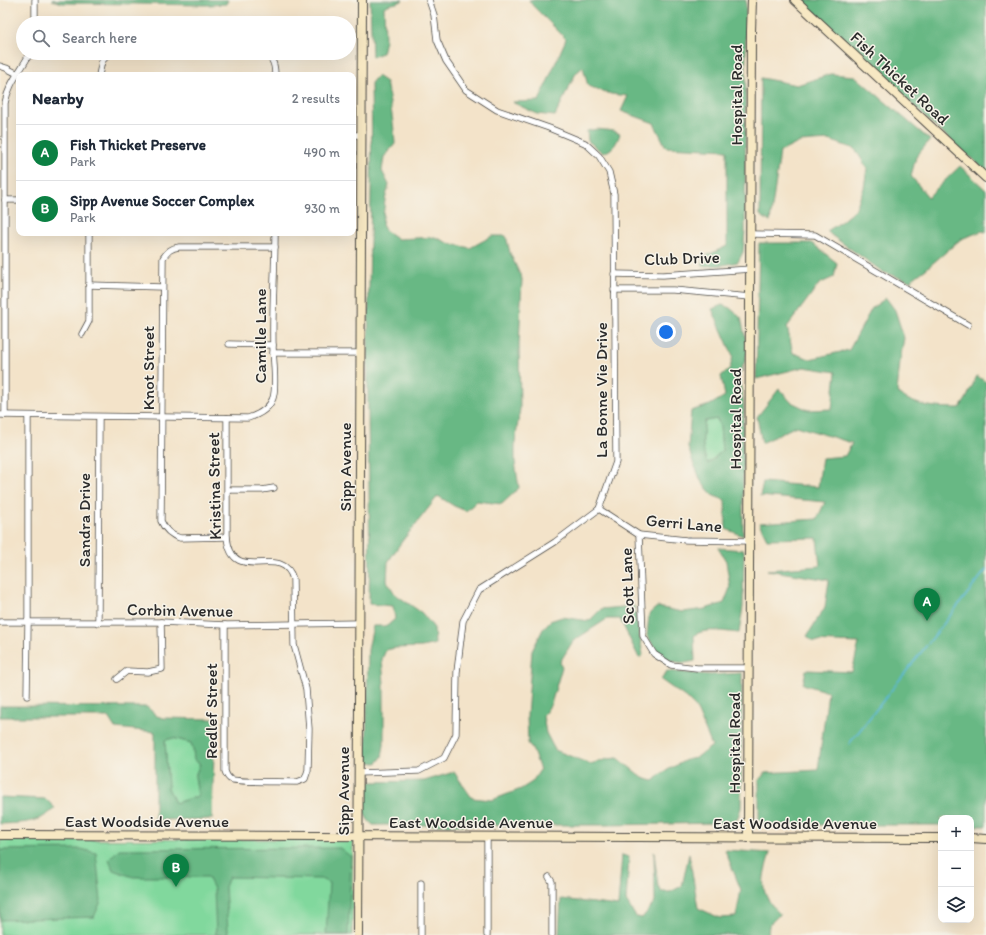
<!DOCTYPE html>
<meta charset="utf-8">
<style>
body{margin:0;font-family:Itim,sans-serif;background:#f6f6f7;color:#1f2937}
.controls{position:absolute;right:12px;bottom:12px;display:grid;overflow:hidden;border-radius:8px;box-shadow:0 4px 16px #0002}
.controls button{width:36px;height:36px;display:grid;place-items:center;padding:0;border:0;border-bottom:1px solid #e0e1e3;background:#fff;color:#1f2937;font:20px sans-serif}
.you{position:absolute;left:666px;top:332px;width:14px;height:14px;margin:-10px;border:3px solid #fff;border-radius:50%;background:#1a73e8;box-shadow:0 0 0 6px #1a73e833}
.badge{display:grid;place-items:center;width:26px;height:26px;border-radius:50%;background:#0b8043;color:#fff;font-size:13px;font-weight:700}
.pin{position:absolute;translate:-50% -33px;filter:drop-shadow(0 1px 2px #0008)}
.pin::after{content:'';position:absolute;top:21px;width:14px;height:12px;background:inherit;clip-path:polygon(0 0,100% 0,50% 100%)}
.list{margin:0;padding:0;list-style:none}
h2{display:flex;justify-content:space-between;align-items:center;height:52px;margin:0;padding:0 16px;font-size:17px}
h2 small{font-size:13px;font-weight:400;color:#747a83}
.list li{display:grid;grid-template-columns:26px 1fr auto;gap:12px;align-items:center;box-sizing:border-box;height:56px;padding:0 16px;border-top:1px solid #e0e1e3}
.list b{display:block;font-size:15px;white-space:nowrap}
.list p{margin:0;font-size:13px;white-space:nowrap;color:#747a83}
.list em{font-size:13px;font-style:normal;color:#747a83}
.icon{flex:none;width:22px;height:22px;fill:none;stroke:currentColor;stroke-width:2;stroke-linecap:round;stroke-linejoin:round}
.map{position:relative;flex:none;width:986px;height:935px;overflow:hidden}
.search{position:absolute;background:#fff;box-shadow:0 4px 16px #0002;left:16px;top:16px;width:340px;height:44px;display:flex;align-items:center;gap:10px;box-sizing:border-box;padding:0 14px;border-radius:22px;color:#747a83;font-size:15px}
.panel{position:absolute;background:#fff;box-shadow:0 4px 16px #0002;left:16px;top:72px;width:340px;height:164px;border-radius:8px}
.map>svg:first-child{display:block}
</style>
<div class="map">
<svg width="986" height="935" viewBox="0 0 986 935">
<rect width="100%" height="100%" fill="#f7f3e8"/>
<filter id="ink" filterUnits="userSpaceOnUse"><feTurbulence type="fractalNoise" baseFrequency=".025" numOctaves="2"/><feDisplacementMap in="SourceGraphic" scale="8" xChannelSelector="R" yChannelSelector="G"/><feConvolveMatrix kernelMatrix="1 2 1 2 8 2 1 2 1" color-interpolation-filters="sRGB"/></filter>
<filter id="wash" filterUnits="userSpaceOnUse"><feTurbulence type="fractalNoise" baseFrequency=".012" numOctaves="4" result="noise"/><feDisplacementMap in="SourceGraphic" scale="16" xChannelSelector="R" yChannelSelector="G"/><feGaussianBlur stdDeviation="0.9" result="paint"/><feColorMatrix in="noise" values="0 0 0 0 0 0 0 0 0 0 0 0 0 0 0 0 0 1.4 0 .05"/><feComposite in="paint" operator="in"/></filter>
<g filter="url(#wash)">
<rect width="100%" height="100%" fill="#f3e3c9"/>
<!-- green -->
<g fill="#81d89d" stroke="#568264">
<path d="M 717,419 L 720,426 L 722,451 L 707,464 C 701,452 702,434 705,421 Z"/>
<polygon points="173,738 191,743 193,749 194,760 200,764 195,776 198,796 175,803 168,788 165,740"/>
<polygon points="353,839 352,935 0,935 0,840"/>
</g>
<!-- forest -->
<g fill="#68b884" stroke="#4a7258" fill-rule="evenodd">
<polygon points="52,0 228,0 226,4 209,5 62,3"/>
<path d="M 370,0 L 403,0 C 399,4 390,3 384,7 L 385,40 L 382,53 L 372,57 Z"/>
<polygon points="529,0 746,0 745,231 743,252 738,262 723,265 703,266 702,258 727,246 727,150 666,147 654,123 621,111 628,96 611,94 588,86 583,67 576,73 555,116 537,114 512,102 539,101 566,39 533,6"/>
<polygon points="802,0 986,0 986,170 962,151 835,33"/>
<polygon points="831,74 855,76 930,140 916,157 911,176 928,197 960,166 986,190 986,232 982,231 961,239 926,269 910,281 883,272 831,235 827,231 838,224 855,210 864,188 867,168 855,149 829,140 800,142 780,152 770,222 760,215 761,78 797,85"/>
<path d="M 377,76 L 386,82 C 390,102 394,123 395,144 L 384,157 L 382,171 L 389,185 L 385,200 L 382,225 L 385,230 L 398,239 L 435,237 L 448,243 L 470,248 L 492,236 L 506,236 L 510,253 L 522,279 L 519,345 L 520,409 L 515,442 L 515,462 L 519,488 L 502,504 L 477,501 L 466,511 L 454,506 L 438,496 L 400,544 L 388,562 L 387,581 L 395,594 L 422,613 L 434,628 L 435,644 L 422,647 L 395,648 L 386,650 L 382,659 L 384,684 L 384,745 L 382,757 L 377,763 L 366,762 L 368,650 L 373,626 L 387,626 L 395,619 L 393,606 L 369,604 C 371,518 367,432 368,346 C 369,258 373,170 371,83 Z"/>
<path d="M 597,129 L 614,131 L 620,134 C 616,144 614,149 603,153 L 588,141 L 587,131 Z"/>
<path d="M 759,243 L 812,243 L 837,263 L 834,277 L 819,284 L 787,327 L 793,353 L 810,359 L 849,350 L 872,308 L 886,298 L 895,310 L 904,338 L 900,361 L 897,392 C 913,407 939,408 960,408 L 966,399 L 977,376 L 986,382 L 986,826 L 971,826 L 971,818 L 941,818 L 941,825 L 825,825 L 759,824 L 759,781 L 765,773 L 818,770 L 828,692 L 803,684 L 806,670 L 852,672 L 859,643 L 812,641 L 807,636 L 825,607 L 829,580 L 767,570 L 820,566 L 817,538 L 767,539 L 759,523 L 817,519 L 825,502 L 760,496 L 763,482 L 818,487 L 822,458 L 845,456 L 852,443 L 796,426 L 762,443 L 757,417 L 779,389 L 791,402 L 808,410 L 832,409 L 836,372 L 804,367 L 756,379 Z"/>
<path d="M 722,305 L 730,308 L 741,318 L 748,349 L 745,361 L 738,378 C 742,389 744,402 744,413 C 743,421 743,428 743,436 L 743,536 L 726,529 L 725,500 L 714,496 L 702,483 L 693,462 L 688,447 L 691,411 L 710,405 L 725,396 L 721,376 L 730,368 L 733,356 L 712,309 ZM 717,419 L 720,426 L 722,451 L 708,464 C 701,452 702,433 705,421 Z"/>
<path d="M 718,548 L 744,550 L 743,607 L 739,633 C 726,632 703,627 694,636 L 695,661 L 685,663 L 670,661 L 657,651 L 647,636 L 649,614 L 657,607 L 683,612 L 705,609 L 724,603 L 730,588 L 726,561 Z"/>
<path d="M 634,606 L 643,655 L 639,658 L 620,619 L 607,619 L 573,641 L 560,662 L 562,667 L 551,704 L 543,716 L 546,733 L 555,750 L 590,764 L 608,759 L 618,758 L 643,778 L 653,781 L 662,773 L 686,760 L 696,758 L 712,746 L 696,708 L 685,697 L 661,680 L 667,671 L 711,675 L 742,673 L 741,808 L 737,820 L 722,823 L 606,825 L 373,825 C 358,813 365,798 369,782 L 424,781 L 454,772 L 472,798 L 492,800 L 521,789 L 532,782 L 540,770 L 533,751 L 528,743 L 527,716 L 532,651 L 543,629 L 550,621 L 562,617 L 589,621 L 601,609 Z"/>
<path d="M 0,706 L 147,707 L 157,716 L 163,718 L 215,719 L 212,819 L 155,820 L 155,732 L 115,728 L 108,717 L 0,717 ZM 173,738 L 191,743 L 193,749 L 194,760 L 200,764 L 195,776 L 198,796 L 175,803 L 168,788 L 165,740 Z"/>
<path d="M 0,797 L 46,799 L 55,808 C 39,824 21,823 0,824 Z"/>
<polygon points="340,848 351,857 348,935 326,935 329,883 321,879 229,877 225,887 228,931 227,935 216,935 214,889 208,877 133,877 113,870 109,859 119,849"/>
<polygon points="81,849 96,853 101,901 94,917 0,920 0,850"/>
<path d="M 725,850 L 770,853 C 766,867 759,885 768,899 C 771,905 776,910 780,914 L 769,925 L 768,935 L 559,935 L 561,899 L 618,906 L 622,855 L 629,857 L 626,901 L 636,917 L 642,918 L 655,902 L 654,852 L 658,887 L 662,892 L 670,892 L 682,886 L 689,854 L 698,908 L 720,918 L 736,917 L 741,890 Z"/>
</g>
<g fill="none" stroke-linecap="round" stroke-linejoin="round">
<!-- stream -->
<polyline stroke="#5bb8d9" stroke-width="1.5" points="849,744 986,570"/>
</g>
</g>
<g filter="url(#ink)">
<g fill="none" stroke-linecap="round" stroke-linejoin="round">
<!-- street casing -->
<g stroke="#494743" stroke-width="7">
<g id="street">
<polyline points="35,0 35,23"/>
<path d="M 256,53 C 271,55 275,60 275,75"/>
<polyline points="0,66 6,68 16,73"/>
<polyline points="99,75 102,61 110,53"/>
<polyline points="353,135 362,135"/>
<polyline points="5,200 19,200"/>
<polyline points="750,234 815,235 968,325"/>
<polyline points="614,274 663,275 751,269"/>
<polyline points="89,285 162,287"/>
<polyline points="614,290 673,290 750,297"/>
<polyline points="82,334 89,321 89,233"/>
<polyline points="229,344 273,345"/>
<polyline points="273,353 361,353"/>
<path d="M 0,415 L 248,418 C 258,415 269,409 273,398 C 277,386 273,359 273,346 C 272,309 275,271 275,233"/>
<path d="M 5,415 L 5,103 C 9,82 21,71 30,53"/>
<polyline points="228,490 262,490 274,488"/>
<polyline points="599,509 639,535 686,540 750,541"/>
<polyline points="639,535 643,636 654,654 671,665 697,668 749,668"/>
<path d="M 227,537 L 180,538 C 170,535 165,530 161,521 L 163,258 C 168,251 171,248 179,247 L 275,247"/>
<polyline points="0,622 161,622 225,625 360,623"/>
<polyline points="98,623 99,417"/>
<path d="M 225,625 L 225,771 C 226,774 227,777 230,779 C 236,783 286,781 297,782 L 305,779 L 308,770 L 309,729 L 306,689 L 294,645 L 293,579 C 282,541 232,588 227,537 L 227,418"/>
<polyline points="117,679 127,671 148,672 162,669 161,622"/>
<polyline points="27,696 28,622 28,416"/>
<polyline points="358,773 419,771 444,758 456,734 457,672 463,621 479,590 555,542 599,509 616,462 614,194 609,172 599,156 585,143 549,128 497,110 466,90 446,61 437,40 434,15 429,0"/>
<polyline points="549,877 552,882 552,935"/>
<polyline points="421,935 421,883"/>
<polyline points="487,935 487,837"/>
</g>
</g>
<!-- secondary casing -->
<g stroke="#494743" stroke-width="10">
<g id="secondary">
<polyline points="795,0 986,178"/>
<polyline points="0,835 941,838"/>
<polyline points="748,838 751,31 752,0"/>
<polyline points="971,838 986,839"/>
<polyline points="358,935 362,0"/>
</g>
</g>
<!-- street -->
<use href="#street" stroke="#fff" stroke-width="5.5"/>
<!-- secondary -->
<use href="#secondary" stroke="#f7e8c3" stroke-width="8"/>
</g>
</g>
<g text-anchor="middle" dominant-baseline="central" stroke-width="3" stroke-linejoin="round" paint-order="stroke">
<!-- street labels -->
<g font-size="17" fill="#2b2b2b" stroke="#f7f3e8">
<text transform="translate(900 78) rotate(43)">Fish Thicket Road</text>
<text transform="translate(736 95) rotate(-90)">Hospital Road</text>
<text transform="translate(682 258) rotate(-2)">Club Drive</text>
<text transform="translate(260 336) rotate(-90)">Camille Lane</text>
<text transform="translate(148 368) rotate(-90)">Knot Street</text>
<text transform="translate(601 390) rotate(-90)">La Bonne Vie Drive</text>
<text transform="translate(735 419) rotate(-90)">Hospital Road</text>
<text transform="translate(345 467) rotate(-90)">Sipp Avenue</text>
<text transform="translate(214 486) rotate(-91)">Kristina Street</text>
<text transform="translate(84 520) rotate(-90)">Sandra Drive</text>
<text transform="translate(684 523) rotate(5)">Gerri Lane</text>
<text transform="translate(627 586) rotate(-92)">Scott Lane</text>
<text transform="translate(180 610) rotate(1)">Corbin Avenue</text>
<text transform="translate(211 711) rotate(-90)">Redlef Street</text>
<text transform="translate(734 743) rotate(-90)">Hospital Road</text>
<text transform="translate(343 791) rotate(-90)">Sipp Avenue</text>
<text x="147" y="821">East Woodside Avenue</text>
<text x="471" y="822">East Woodside Avenue</text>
<text x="795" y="823">East Woodside Avenue</text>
</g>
</g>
</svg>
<div class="controls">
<button>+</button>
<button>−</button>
<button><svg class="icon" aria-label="layers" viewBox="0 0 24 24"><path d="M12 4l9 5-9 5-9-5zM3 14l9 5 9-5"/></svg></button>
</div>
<div class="you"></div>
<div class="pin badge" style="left:927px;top:621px">A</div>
<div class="pin badge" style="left:176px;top:887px">B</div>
<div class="search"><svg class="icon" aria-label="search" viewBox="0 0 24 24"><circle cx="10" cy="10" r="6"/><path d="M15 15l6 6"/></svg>Search here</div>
<section class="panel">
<h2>Nearby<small>2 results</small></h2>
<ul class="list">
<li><span class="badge">A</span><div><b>Fish Thicket Preserve</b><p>Park</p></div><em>490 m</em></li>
<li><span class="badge">B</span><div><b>Sipp Avenue Soccer Complex</b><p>Park</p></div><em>930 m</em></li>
</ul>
</section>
</div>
